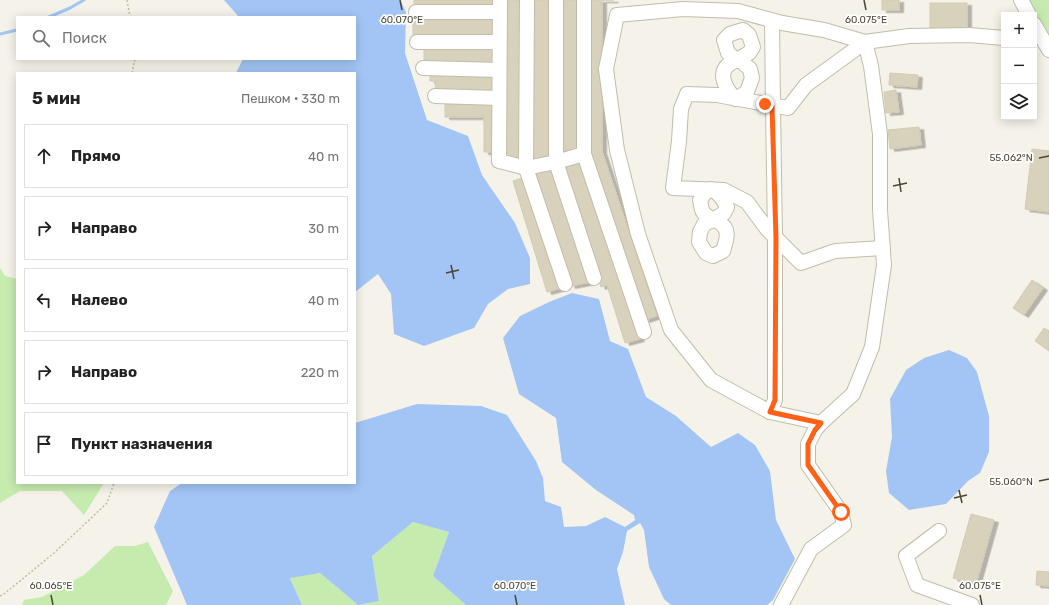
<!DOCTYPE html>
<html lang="ru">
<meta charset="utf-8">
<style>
body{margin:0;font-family:Rubik,sans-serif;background:#f2f2f2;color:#222}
.controls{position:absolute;right:12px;top:12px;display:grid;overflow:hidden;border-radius:0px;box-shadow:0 2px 10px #0003}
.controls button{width:36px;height:36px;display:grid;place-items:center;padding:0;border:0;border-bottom:1px solid #e0e0e0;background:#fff;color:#222;font:20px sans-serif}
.stop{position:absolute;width:12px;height:12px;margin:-9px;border:3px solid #ff6116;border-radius:50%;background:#fff}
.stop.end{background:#ff6116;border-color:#fff;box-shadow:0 1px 4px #0008}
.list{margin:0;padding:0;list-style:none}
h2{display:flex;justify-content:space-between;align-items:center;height:52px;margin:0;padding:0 16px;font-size:17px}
h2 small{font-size:13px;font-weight:400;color:#767676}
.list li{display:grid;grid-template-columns:26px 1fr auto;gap:12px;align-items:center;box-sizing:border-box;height:64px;margin:0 8px 8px;padding:0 8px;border:1px solid #e0e0e0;border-radius:0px}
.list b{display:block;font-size:15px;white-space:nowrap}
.list em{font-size:13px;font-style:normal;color:#767676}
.icon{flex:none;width:22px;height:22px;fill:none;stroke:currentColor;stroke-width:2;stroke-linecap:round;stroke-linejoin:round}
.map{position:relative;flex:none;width:1049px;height:605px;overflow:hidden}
.search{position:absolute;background:#fff;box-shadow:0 2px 10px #0003;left:16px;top:16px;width:340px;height:44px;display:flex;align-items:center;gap:10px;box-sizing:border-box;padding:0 14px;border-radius:0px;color:#767676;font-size:15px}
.panel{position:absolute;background:#fff;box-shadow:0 2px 10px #0003;left:16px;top:72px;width:340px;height:412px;border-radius:0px}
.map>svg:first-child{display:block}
</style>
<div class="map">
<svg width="1049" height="605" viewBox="0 0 1049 605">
<defs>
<filter id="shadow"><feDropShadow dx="4.5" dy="2.5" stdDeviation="0" flood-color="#0004"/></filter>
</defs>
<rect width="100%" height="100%" fill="#f5f3e9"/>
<!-- green -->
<g fill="#c6ebaf">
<polygon points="1026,0 1049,0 1049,35"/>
<polygon points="0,268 5,276 17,279 17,483 104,483 84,515 62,491 20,491 0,503"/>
<polygon points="413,522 449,532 433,576 466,605 302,605 290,577 320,573 358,605 379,601 372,556"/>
<polygon points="148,542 173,591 166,605 22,605 24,600 42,597 84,575 115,546 135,546"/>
</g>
<!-- water -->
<g fill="#a2c5f5">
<polygon points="224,0 400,0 406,12 405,53 427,120 468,136 482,175 515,223 530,258 530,284 508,289 488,304 474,328 424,346 394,334 391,294 378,274 355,292 355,73 236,73 243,59 355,59 355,17 239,17"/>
<polygon points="572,293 599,299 610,341 628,349 646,397 676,416 711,447 738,433 755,445 770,471 776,520 795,559 773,600 767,605 671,605 664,599 649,567 644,530 640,523 627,531 623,552 617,569 625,605 466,605 433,576 449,532 413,522 372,556 379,601 358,605 320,573 290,578 302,605 187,605 154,527 170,491 182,483 355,483 355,423 417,404 481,406 507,415 536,461 543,478 545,501 561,507 564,527 586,526 605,517 625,527 635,520 634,515 596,490 562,462 556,418 519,394 503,338 520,316 549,302"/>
<polygon points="949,350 967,358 977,372 989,416 989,452 980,473 968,481 946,504 909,510 889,493 886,471 892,437 890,399 906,370 924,358"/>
</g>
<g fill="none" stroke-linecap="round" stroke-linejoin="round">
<!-- stream -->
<g stroke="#a2c5f5" stroke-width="3">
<polyline points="49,17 70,8 84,0"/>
<polyline points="0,34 17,30"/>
</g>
</g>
<!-- building -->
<g fill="#d8d2bd" stroke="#d3cbb0" filter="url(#shadow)">
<polygon points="414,0 495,0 495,7 414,6"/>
<polygon points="504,0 523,0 522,161 503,159"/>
<polygon points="534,0 551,0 550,160 530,160"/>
<polygon points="560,0 579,0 580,150 559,150"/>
<polygon points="589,0 614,0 602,0 602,151 657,316 645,320 589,153"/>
<rect x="882" y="0" width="17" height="10"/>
<rect x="930" y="3" width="37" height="26"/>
<polygon points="494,16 493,36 413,37 413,17"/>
<polygon points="424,46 494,46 494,65 424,64"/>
<polygon points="430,73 493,75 493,93 435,91 436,81 430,81"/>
<polygon points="890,73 918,75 917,87 889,85"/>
<polygon points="896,90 899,112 886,113 884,92"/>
<polygon points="445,102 494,102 494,152 484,152 484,117 445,117"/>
<polygon points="919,127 921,145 890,149 888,130"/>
<polygon points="1032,149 1049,151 1049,212 1025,209"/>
<polygon points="581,158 640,339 625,343 607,285 601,287 563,163"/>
<polygon points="553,167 591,282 571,286 535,172"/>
<polygon points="526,177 562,288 547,292 513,181"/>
<polygon points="1032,280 1043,288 1024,315 1013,308"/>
<polygon points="1044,328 1049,331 1049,351 1035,341"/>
<polygon points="971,514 994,520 976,584 953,578"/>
<polygon points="1037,571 1049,572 1049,586 1036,585"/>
</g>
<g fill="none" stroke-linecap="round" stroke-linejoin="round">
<!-- minor casing -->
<g stroke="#c1bdaa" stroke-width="16">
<g id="minor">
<polyline points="500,0 499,161 526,168 527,0"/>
<polyline points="556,0 556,162 526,168 565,284"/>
<polyline points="584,0 584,154 644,332"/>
<polyline points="1021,0 1029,15"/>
<polyline points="416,12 500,12"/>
<polyline points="1034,24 1049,50"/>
<polyline points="417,42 499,42"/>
<polyline points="865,42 806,85 788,108 717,95 687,94 681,109 679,141 673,188 724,190 747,202 767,229 801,263 835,251 883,248"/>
<path d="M 737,60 C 735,61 730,63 728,65 C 717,75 727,91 736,99 L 747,92 L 752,78 L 750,69 L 742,62 L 737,60 L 728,53 L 724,40 L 730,34 L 743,30 L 749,35 L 753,47 L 749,53 L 737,60"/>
<polyline points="423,68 499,70"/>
<polyline points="435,96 499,98"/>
<polyline points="584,154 556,162 594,278"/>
<path d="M 713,220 L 704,224 L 700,232 L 699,242 L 706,253 L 713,256 L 723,251 C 727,239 731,228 717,221 C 712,219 706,216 703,212 C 701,209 701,203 700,200 L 705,193 L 711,189 C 720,194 723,199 727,207 L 724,213 L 713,220"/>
<polyline points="770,412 775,400 775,238 773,105 772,21"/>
<polyline points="821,423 770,412 711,380 671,330 638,234 617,150 606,69 617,15 683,9 738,11 782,23 824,30 865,42"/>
<polyline points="939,531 906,556 917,585 972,605"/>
<polyline points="781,605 811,549 844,525 841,512 808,465 808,444 815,430 821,423 853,394 872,347 884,265 880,210 880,134 871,66 865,42 909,36 969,35 1004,38"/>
</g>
</g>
<!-- path -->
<g stroke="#c4bd9b" stroke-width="1.5" stroke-dasharray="2 2" stroke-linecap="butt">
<polyline points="127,0 130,17"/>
<polyline points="132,73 135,59"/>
<polyline points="0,596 4,594 54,553 107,503 114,483"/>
</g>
<!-- minor -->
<use href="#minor" stroke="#fff" stroke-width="14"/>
</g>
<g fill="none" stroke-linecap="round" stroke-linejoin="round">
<!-- route -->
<polyline stroke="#ff6116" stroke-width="5" points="765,104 772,106 776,238 775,400 770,412 821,423 815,430 808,444 808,465 841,512"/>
</g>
<!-- ticks -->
<path fill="none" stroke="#494536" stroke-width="1.5" d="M 400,0 L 402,10M 864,0 L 866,10M 1039,158 L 1049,156M 899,178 L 901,192M 893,186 L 907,183M 451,265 L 454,279M 446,273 L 459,270M 1039,481 L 1049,479M 959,490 L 962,503M 954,498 L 967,495M 51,595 L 53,605M 515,595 L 517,605M 980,595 L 982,605"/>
<g font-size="10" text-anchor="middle" fill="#494536" stroke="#fff" stroke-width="3.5" stroke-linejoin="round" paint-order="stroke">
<text x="402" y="23">60.070°E</text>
<text x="866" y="23">60.075°E</text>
<text x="1011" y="161">55.062°N</text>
<text x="1011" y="485">55.060°N</text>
<text x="51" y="589">60.065°E</text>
<text x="515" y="589">60.070°E</text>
<text x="980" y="589">60.075°E</text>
</g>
</svg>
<div class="controls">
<button>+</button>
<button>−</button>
<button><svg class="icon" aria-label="layers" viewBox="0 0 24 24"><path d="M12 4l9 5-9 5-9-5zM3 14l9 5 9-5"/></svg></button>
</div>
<div class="stop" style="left:841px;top:512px"></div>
<div class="stop end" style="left:765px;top:104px"></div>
<div class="search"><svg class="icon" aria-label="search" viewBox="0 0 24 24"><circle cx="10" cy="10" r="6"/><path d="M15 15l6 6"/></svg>Поиск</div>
<section class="panel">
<h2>5 мин<small>Пешком · 330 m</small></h2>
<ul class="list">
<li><svg class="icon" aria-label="ahead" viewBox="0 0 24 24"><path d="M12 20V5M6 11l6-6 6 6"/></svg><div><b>Прямо</b></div><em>40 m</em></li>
<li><svg class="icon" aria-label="right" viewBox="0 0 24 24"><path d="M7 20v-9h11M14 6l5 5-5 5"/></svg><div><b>Направо</b></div><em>30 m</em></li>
<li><svg class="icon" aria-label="left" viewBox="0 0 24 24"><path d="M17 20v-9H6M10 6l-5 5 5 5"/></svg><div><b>Налево</b></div><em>40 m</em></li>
<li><svg class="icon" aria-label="right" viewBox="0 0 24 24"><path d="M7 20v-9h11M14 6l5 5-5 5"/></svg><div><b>Направо</b></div><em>220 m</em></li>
<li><svg class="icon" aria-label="arrive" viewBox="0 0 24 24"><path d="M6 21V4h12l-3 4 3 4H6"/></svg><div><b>Пункт назначения</b></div></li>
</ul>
</section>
</div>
